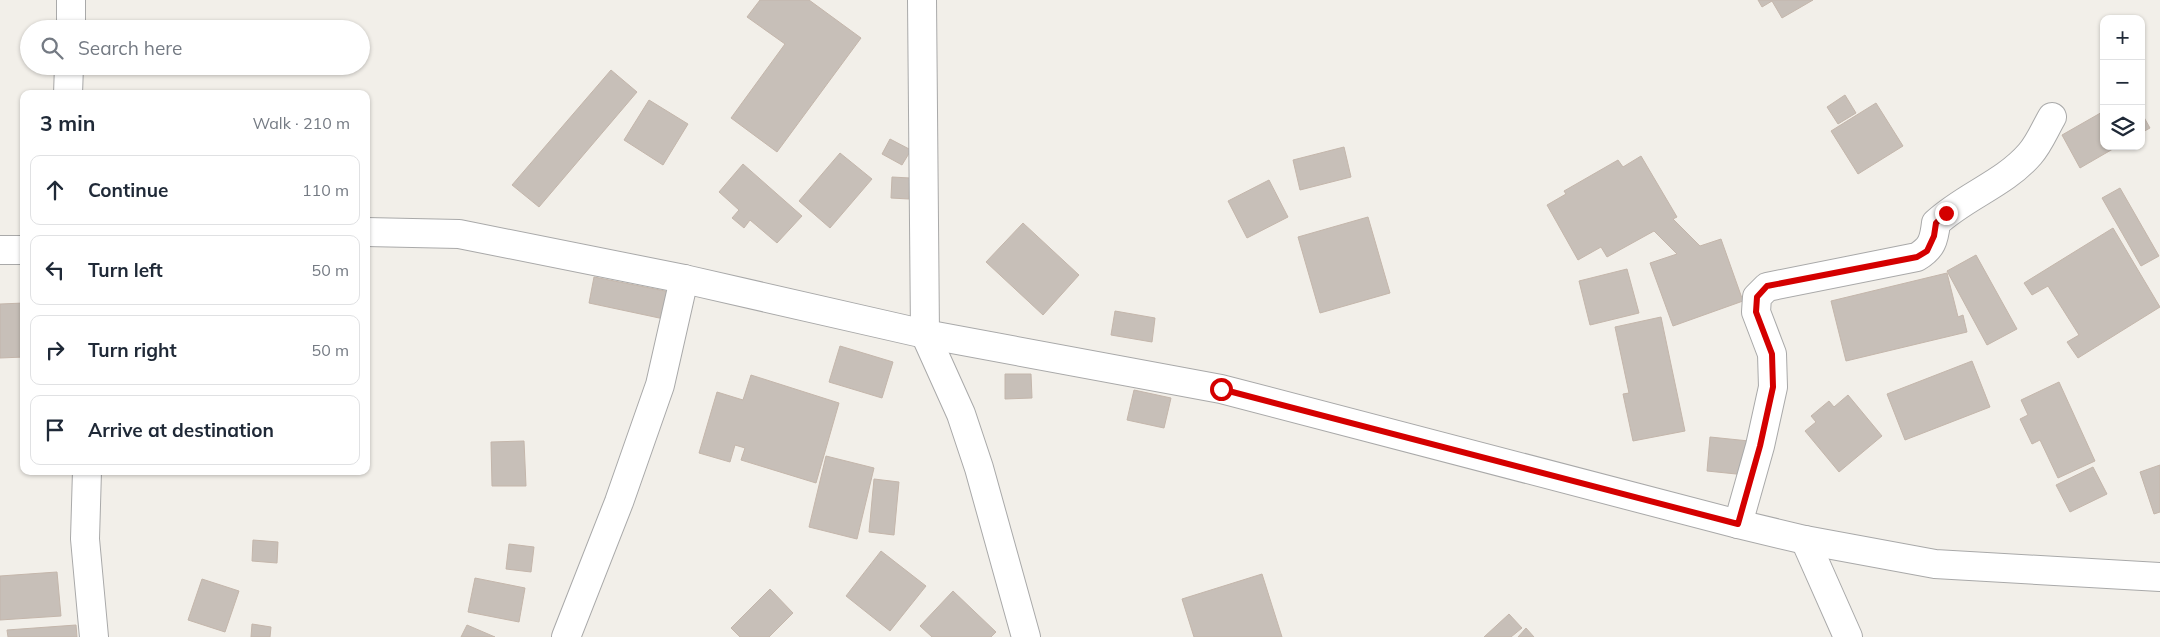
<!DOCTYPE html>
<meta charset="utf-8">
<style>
body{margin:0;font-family:Mulish,sans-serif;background:#f6f6f7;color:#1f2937}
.controls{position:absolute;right:15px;top:15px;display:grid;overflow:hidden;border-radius:10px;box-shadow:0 1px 4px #0004}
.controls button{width:45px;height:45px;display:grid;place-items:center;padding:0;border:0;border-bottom:1px solid #e0e1e3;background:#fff;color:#1f2937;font:25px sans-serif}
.stop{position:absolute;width:15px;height:15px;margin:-11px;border:4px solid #d40000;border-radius:50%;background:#fff}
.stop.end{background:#d40000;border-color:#fff;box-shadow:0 1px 5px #0008}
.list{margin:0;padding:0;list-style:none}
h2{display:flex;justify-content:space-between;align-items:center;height:65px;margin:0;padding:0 20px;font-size:21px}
h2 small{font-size:16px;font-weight:400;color:#747a83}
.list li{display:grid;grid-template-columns:32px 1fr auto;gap:15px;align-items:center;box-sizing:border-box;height:70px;margin:0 10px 10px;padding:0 10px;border:1px solid #e0e1e3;border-radius:10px}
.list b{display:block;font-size:19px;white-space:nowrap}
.list em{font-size:16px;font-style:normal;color:#747a83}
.icon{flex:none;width:28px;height:28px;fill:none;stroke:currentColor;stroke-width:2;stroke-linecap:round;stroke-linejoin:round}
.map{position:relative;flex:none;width:2160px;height:637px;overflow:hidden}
.search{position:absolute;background:#fff;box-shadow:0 1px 4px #0004;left:20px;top:20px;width:350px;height:55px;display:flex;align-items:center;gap:12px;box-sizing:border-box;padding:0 18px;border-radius:28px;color:#747a83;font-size:19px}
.panel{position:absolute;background:#fff;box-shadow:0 1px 4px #0004;left:20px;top:90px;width:350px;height:385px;border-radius:10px}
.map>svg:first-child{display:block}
</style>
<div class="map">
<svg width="2160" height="637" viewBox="0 0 2160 637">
<rect width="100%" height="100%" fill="#f2efe9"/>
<!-- building -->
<g fill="#c7bfb8" stroke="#c4b6ab">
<polygon points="760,0 809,0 861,38 777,152 731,118 785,44 747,17"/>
<polygon points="1758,0 1813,0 1782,18 1772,1 1762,7"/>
<polygon points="611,70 637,92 539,207 512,185"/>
<polygon points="1845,95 1856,113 1838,124 1827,107"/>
<polygon points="649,100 688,124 663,165 624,140"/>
<polygon points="1876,103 1903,146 1858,174 1831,131"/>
<polygon points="2104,111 2104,146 2118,146 2080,168 2062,135"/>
<polygon points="2141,112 2150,128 2141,133"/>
<polygon points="890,139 911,150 902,165 882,154"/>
<polygon points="1344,147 1351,177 1300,190 1293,160"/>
<polygon points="840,153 872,179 830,228 799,201"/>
<polygon points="1641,156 1677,217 1673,219 1700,246 1721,239 1743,301 1673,326 1650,263 1677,254 1654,231 1607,257 1601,247 1578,260 1547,205 1566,194 1564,191 1618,160 1623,167"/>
<polygon points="743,164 802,216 777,243 750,220 744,228 732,218 739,210 719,192"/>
<polygon points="892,177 910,178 909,199 891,198"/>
<polygon points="1269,180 1288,217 1247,238 1228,201"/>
<polygon points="2120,188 2159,256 2141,266 2102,198"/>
<polygon points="1368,217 1390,293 1320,313 1298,237"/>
<polygon points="1023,223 1079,275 1043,315 986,262"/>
<polygon points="2113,228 2160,307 2078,358 2067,342 2079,335 2048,286 2032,295 2024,283"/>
<polygon points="1976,255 2017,329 1987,345 1947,271"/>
<polygon points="1627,269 1639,313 1590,325 1579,281"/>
<polygon points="1947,273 1958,317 1963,315 1967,332 1846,361 1831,301"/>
<polygon points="594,277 670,292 664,319 589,303"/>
<polygon points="24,303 24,357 0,358 0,304"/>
<polygon points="1115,311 1155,318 1152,342 1111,335"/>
<polygon points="1661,317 1685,431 1633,441 1623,394 1629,393 1615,327"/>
<polygon points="840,346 893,362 882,398 829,382"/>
<polygon points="1972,361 1990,407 1905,440 1887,394"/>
<polygon points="1005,374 1031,374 1032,398 1005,399"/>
<polygon points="751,375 839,403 816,483 741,460 745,448 735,445 730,462 699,453 717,392 743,400"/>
<polygon points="2059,382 2095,461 2058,478 2040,440 2032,444 2020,419 2028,415 2021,400"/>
<polygon points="1134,390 1171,398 1164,428 1127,420"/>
<polygon points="1848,395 1882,436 1839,472 1805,431 1816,422 1811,416 1829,401 1834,407"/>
<polygon points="1710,437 1749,441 1746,475 1707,471"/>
<polygon points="524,441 526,486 492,486 491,442"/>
<polygon points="826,456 874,468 857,539 809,527"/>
<polygon points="2160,465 2160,512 2154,514 2140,472"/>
<polygon points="2093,467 2107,494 2070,512 2056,485"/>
<polygon points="874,479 899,482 894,535 869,532"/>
<polygon points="253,540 278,542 277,563 252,561"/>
<polygon points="509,544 534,547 531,572 506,569"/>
<polygon points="881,551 926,586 890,631 846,596"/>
<polygon points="57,572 61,616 0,620 0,576"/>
<polygon points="1262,574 1282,637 1194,637 1182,599"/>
<polygon points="475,578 525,588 519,622 468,612"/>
<polygon points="202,579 239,591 225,632 188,620"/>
<polygon points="770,589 793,613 769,637 740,637 731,628"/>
<polygon points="953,591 996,632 991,637 932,637 920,626"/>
<polygon points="1509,614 1522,628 1511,637 1484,637"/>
<polygon points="252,624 271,627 270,637 251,637"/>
<polygon points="76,625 77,637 8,637 7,630"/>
<polygon points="467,625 495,637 461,637"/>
<polygon points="1526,628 1534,637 1518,637"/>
</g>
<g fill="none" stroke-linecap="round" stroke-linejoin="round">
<!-- minor casing -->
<g stroke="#a9a9a9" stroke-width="30">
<g id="minor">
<polyline points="71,29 71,0"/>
<polyline points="68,94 69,66"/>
<polyline points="87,471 85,539 94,637"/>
<path d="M 1738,524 L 1760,446 L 1773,387 L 1772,354 L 1756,312 L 1757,297 L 1767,287 L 1917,257 C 1932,248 1934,240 1936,223 C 1965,196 2004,184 2030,154 C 2039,144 2045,129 2052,117"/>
<polyline points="1805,540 1848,637"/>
<polyline points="566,637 619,502 660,385 684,279"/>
</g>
</g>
<!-- tertiary casing -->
<g stroke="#a9a9a9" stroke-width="30">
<g id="tertiary">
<polyline points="922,0 925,334 961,414 979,468 1026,637"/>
<polyline points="366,232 459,234 684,279 925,334 1221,389 1738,524 1805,540 1935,564 2160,577"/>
<polyline points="0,250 24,250"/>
</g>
</g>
<!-- minor -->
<use href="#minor" stroke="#fff" stroke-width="28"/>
<!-- tertiary -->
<use href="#tertiary" stroke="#fff" stroke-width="28"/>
</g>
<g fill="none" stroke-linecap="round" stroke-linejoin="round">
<!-- route -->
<polyline stroke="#d40000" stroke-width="6" points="1221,389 1738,524 1760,446 1773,387 1772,354 1756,312 1757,297 1767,286 1917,257 1927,251 1934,236 1936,223 1946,213"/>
</g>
</svg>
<div class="controls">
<button>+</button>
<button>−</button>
<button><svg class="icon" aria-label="layers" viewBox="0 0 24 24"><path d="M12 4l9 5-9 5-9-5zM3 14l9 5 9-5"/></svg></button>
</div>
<div class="stop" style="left:1221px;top:389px"></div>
<div class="stop end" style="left:1946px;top:213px"></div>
<div class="search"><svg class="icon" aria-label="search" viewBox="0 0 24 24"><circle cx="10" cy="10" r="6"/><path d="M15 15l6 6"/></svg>Search here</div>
<section class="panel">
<h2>3 min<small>Walk · 210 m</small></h2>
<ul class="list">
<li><svg class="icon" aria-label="ahead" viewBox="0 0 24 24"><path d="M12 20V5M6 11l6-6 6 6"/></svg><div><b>Continue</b></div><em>110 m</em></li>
<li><svg class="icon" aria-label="left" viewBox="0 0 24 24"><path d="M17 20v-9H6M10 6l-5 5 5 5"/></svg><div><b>Turn left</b></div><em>50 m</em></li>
<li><svg class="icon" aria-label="right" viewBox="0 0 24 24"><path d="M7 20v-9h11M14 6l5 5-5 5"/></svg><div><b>Turn right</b></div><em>50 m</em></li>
<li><svg class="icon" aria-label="arrive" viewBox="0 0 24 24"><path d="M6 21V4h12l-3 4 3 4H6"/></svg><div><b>Arrive at destination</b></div></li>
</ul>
</section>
</div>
